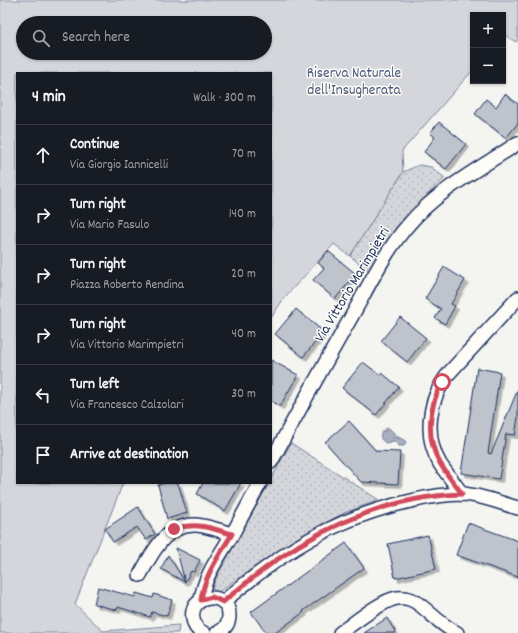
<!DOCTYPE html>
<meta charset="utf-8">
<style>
body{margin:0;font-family:Dekko,sans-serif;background:#20242c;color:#f1f3f6}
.controls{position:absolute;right:12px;top:12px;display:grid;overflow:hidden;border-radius:0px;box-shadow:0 1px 3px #0004}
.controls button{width:36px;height:36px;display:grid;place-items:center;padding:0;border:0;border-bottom:1px solid #363941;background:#171b24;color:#f1f3f6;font:20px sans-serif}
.stop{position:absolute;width:12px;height:12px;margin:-9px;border:3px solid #d1495b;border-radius:50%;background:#fff}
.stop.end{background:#d1495b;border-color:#fff;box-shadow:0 1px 4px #0008}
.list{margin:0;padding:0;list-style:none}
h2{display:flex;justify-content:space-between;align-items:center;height:52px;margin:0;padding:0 16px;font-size:17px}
h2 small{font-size:13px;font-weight:400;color:#9ea1a6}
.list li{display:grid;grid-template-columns:26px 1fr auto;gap:12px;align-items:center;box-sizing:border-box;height:60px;padding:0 16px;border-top:1px solid #363941}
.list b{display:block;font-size:15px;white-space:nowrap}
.list p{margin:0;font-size:13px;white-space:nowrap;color:#9ea1a6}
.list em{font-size:13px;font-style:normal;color:#9ea1a6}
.icon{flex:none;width:22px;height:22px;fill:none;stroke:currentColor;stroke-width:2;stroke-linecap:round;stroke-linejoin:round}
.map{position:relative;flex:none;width:518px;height:633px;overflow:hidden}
.search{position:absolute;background:#171b24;box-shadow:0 1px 3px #0004;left:16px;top:16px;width:256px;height:44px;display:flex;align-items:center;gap:10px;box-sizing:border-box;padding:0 14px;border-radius:22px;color:#9ea1a6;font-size:15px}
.panel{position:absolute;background:#171b24;box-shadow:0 1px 3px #0004;left:16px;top:72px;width:256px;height:412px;border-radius:0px}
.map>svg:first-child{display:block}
</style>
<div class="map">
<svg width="518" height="633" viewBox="0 0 518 633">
<defs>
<pattern id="grass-dots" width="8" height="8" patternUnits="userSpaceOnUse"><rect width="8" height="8" fill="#d4d6db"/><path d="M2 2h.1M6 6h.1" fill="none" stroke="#b5b8be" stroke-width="1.8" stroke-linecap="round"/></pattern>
<pattern id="water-ripples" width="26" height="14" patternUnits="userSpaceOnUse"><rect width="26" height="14" fill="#aab0bf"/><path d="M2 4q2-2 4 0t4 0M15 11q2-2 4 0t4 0" fill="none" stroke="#8a909e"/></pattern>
<filter id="shadow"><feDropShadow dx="3.5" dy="3.5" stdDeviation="0" flood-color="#0004"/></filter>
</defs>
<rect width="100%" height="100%" fill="#f4f4f1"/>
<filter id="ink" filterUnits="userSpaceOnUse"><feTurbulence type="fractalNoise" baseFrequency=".025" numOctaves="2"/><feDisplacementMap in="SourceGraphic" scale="8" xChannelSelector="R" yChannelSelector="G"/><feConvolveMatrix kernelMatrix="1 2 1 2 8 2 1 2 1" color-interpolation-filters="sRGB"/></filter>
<g filter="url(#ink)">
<!-- grass -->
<g fill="url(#grass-dots)" stroke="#78829c">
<polygon points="419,165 431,167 445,178 416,206 380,252 369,271 350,256 403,172"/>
<polygon points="291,443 379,500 344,513 292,541 217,593 212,590 215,580 269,483 271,483 271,479"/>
</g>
<!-- park -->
<path fill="#d4d6db" stroke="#78829c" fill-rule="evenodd" d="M 0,0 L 518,0 L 518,40 L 516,42 L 503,34 L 503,15 L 473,15 L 473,70 L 402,151 L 403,172 L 350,256 L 334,244 L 284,298 L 271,318 L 271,73 L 17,73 L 17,483 L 123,483 L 75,604 L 103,631 L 179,625 L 178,633 L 0,633 ZM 23,23 L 265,23 L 265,53 L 23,53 Z"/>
<!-- water -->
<path fill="url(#water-ripples)" stroke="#717c98" d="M 389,428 L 398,437 L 404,440 L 406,442 L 404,446 L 399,446 L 394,441 L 386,443 C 377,439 380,429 389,428 Z"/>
<!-- building -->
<g fill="#bfc3cc" stroke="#1b2f5e" filter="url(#shadow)">
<polygon points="505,94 518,104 518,123 506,138 475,114 486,99 496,107"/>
<polygon points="439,122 466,144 446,169 424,152 435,137 430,133"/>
<polygon points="328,251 356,274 335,299 313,280 324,268 318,263"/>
<polygon points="444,267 465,280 451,304 455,306 445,324 435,318 441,309 425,299"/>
<polygon points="296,309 324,332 303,357 275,334"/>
<polygon points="400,317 426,338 407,362 381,341"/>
<polygon points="271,360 298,375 280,406 271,401"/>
<polygon points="363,362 380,375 382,373 399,387 376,415 342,388"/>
<polygon points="477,368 500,372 488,453 491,454 518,389 518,417 515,435 506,434 499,479 461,473"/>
<polygon points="349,421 376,451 400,452 398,484 361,482 325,442"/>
<polygon points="166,483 178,483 187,513 167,519 158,485"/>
<polygon points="203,483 241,483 225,511 197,494"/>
<polygon points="138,507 155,534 146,540 137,527 113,542 105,529"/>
<polygon points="468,523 518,541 518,577 456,555"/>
<polygon points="428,535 436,569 395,578 388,544"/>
<polygon points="346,543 364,568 303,611 304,612 275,633 266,633 251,612"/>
<polygon points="176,548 200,560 194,572 191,571 185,582"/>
<polygon points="168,555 185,582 161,569"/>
<polygon points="98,587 135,597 136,593 153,598 154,594 172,600 167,616 152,612 150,617 118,607 117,610 94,604"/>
<polygon points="387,618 396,633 364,633"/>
</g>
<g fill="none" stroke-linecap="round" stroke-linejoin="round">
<!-- minor casing -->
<g stroke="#1b2f5e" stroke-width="16">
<g id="minor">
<path d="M 271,462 C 298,412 325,363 353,314 C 370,283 386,250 409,224 C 438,190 481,168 518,143"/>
<path d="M 462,494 C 455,484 447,474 440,464 C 423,435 429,398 449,373 L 518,298"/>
<path d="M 140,575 C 153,552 165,524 196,525 C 208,526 221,531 232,534"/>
<path d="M 201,600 C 204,575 221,554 233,533 C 242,516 251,500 260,483"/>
<path d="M 223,602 C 282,552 334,518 411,501 C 428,497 445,494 462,494 C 481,495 500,503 518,508"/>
<path d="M 204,633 C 198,631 194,626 193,619 C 188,593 230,590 229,616 C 229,624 224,630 217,633"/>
<path d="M 340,633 C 353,624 382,600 397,598 C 406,597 414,600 420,605 C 433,615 442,626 457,633"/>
</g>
</g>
<!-- minor -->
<use href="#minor" stroke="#fdfcf7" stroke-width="13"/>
</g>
</g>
<g fill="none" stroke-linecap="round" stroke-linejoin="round" filter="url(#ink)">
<!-- route -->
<path stroke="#d1495b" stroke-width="5" d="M 174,529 C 198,522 209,528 232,534 C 220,554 204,576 201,600 L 212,597 L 223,602 C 241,587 259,572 278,559 C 331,522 397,496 462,494 C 455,484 446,474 440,463 C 425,438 429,407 442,382"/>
</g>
<g text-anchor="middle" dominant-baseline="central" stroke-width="3" stroke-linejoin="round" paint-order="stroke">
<!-- park labels -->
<g font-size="15" fill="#49597d" stroke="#fdfcf7">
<text x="354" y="74">Riserva Naturale<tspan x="354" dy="17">dell'Insugherata</tspan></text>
</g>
<!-- street labels -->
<g font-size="15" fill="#1b2f5e" stroke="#fdfcf7">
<text transform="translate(353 285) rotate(-59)">Via Vittorio Marimpietri</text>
</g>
</g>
</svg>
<div class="controls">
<button>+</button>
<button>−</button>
</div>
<div class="stop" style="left:442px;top:382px"></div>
<div class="stop end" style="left:174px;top:529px"></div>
<div class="search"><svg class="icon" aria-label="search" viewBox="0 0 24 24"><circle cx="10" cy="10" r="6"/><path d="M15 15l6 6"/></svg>Search here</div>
<section class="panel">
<h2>4 min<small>Walk · 300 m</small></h2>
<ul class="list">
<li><svg class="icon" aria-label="ahead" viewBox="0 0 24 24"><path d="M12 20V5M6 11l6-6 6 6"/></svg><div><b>Continue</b><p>Via Giorgio Iannicelli</p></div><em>70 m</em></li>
<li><svg class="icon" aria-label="right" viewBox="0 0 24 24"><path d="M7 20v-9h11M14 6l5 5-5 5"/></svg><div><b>Turn right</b><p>Via Mario Fasulo</p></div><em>140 m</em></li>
<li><svg class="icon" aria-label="right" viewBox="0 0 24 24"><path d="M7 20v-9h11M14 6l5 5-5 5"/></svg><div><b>Turn right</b><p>Piazza Roberto Rendina</p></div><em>20 m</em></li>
<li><svg class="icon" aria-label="right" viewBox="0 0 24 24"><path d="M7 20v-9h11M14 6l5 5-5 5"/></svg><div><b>Turn right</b><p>Via Vittorio Marimpietri</p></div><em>40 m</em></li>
<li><svg class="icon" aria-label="left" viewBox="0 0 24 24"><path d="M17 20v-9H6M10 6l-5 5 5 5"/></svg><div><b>Turn left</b><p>Via Francesco Calzolari</p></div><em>30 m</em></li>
<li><svg class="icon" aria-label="arrive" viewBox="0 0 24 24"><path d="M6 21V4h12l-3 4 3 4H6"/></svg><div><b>Arrive at destination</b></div></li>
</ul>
</section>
</div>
